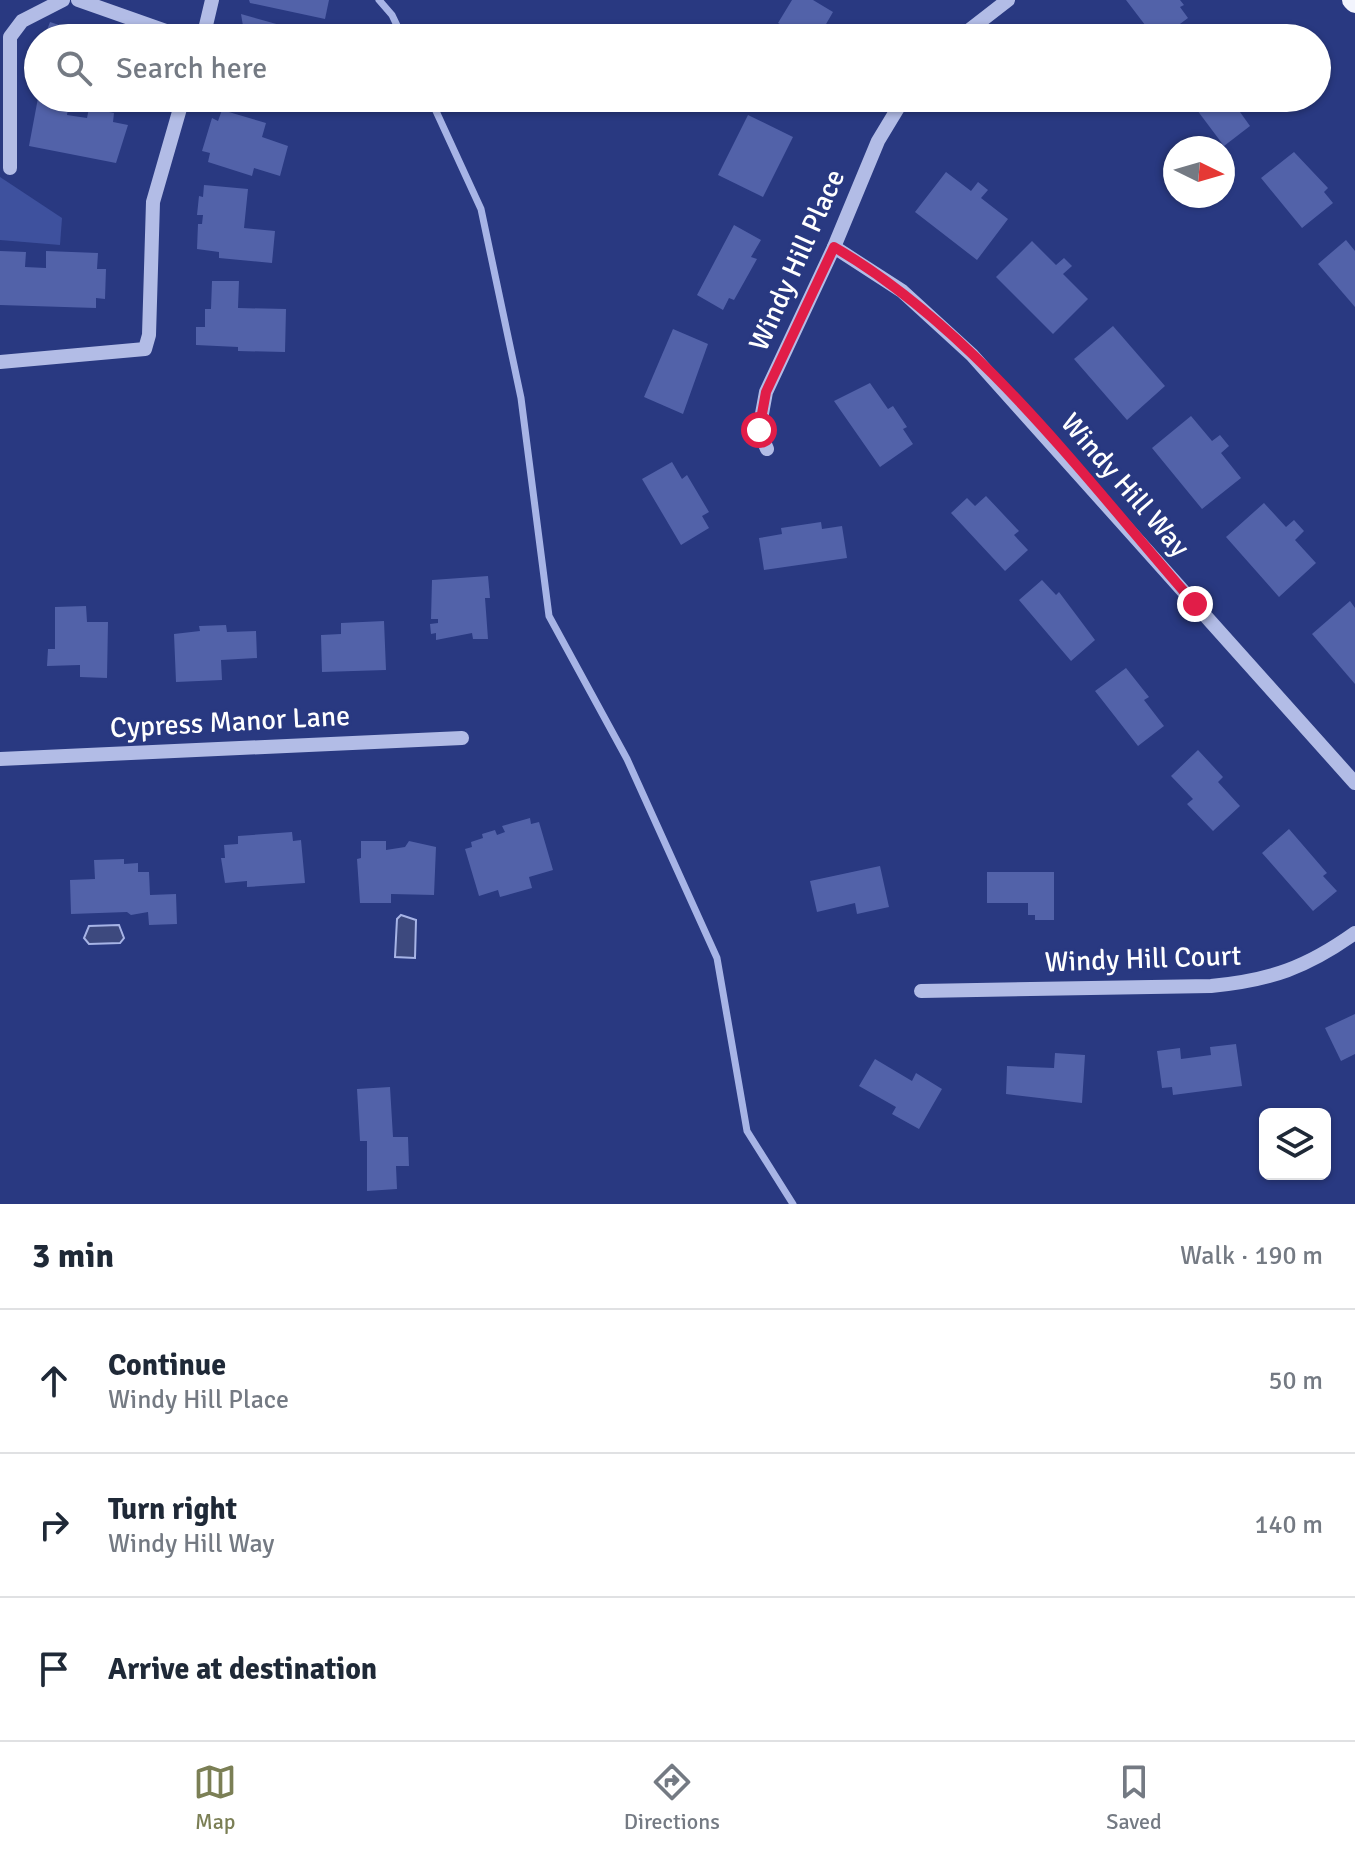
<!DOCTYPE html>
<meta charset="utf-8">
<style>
body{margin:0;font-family:Signika,sans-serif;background:#f2f2f3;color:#1f2937}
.controls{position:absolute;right:24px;bottom:24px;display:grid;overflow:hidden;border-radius:12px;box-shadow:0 2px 6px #0004}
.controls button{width:72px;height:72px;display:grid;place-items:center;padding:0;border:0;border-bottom:2px solid #e0e1e3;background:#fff;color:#1f2937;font:40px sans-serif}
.compass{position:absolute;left:1163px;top:136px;width:72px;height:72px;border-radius:50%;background:#fff;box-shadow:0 2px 6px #0004;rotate:95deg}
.stop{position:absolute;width:24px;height:24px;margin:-18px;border:6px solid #e11d48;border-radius:50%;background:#fff}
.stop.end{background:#e11d48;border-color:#fff;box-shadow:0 2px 8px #0008}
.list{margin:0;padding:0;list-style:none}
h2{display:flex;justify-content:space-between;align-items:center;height:104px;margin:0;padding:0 32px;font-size:34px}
h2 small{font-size:26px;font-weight:400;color:#747a83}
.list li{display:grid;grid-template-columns:52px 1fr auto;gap:24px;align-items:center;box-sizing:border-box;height:144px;padding:0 32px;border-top:2px solid #e0e1e3}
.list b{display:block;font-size:30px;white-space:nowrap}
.list p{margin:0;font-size:26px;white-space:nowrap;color:#747a83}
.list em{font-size:26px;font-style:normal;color:#747a83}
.icon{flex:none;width:44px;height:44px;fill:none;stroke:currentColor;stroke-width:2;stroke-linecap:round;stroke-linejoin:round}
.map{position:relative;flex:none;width:1355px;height:1204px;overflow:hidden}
.search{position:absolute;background:#fff;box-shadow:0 2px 6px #0004;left:24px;right:24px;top:24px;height:88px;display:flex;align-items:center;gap:20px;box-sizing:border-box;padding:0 28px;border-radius:44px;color:#747a83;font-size:30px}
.sheet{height:536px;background:#fff}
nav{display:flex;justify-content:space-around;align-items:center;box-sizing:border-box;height:112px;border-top:2px solid #e0e1e3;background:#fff;font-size:22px;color:#747a83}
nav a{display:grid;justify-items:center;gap:4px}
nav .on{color:#7b7f55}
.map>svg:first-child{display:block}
</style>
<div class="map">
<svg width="1355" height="1204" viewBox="0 0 1355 1204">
<rect width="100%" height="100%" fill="#293981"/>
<!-- green -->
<polygon fill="#3e519e" points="0,177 62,218 60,245 0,240"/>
<!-- water -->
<g fill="#3d497e" stroke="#a7b4e6" stroke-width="2">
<polygon points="401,915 416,920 415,958 395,957 397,919"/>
<polygon points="119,925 124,938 120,943 89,944 84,938 89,926"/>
</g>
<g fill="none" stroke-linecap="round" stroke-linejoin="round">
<!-- stream -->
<g stroke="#a7b4e6" stroke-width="7">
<polyline points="379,0 392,15 403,38"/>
<polyline points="430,98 481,209 521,398 549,616 627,759 717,958 747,1131 793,1204"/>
</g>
</g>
<!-- building -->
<g fill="#5262a9">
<polygon points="249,0 329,0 325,19 250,3"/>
<polygon points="792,0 813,0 833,12 818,38 779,38 785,27 778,23"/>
<polygon points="1126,0 1180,0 1184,5 1180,7 1188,18 1161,38 1155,38"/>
<polygon points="241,14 305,32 304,38 235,38 244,32"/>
<polygon points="50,22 96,37 96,38 44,38"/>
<polygon points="38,98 69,102 67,115 87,118 89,108 114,113 113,122 128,125 116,163 29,146"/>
<polygon points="113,98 134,98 131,105"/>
<polygon points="1188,98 1230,98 1250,126 1224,146"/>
<polygon points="222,110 266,123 262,137 288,146 280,176 254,168 252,176 208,162 210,153 202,151 212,118 218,121"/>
<polygon points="748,115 793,137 763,197 718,175"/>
<polygon points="1294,152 1328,188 1324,192 1333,203 1302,228 1261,178"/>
<polygon points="946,172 971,191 978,182 988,190 981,198 1008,219 977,260 915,212"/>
<polygon points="204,185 248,189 244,228 275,231 272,263 219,258 219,252 197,249 198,224 202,224 203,215 197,215 199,196 203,197"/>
<polygon points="734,225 761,240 751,257 757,259 734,300 729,298 723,310 697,295"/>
<polygon points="1346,240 1355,251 1355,307 1318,264"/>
<polygon points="1032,241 1056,265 1064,258 1072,266 1063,274 1088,299 1053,334 996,277"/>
<polygon points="0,251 26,252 25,267 46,268 46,251 98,253 97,269 106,269 105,299 96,298 96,308 0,305"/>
<polygon points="212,281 239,281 238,308 286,309 285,352 238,351 238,347 196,345 196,327 205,327 205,309 211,309"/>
<polygon points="1113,326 1165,386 1127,420 1074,359"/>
<polygon points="673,329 708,344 683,414 644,397"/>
<polygon points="870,383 888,409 893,406 907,427 903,429 913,444 880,467 834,401"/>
<polygon points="1191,416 1212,441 1220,435 1229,446 1221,453 1241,478 1202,509 1152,448"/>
<polygon points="672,462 682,479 687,475 709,512 702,516 709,528 681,545 642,479"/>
<polygon points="986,496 1019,531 1014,535 1028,550 1005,571 951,513 967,498 975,506"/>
<polygon points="1264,503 1286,527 1294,520 1304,531 1295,540 1316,563 1279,597 1226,537"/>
<polygon points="821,522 822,529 842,526 847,558 764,570 759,538 782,534 781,528"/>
<polygon points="488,576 490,598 485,598 488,639 473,639 472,633 436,640 436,633 431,634 430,624 438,623 438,619 431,619 432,580"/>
<polygon points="1042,580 1056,595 1059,592 1095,640 1071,661 1019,600"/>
<polygon points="1350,601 1355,608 1355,684 1312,634"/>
<polygon points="86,606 87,622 108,622 107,678 80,677 80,665 47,666 48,649 55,649 55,607"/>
<polygon points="384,621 386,670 322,672 321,635 341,634 341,623"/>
<polygon points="226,625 227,632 256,631 257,658 221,660 222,680 176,682 174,634 200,631 199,626"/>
<polygon points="1126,668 1149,697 1144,700 1164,726 1138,746 1095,691"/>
<polygon points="1198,750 1223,777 1218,782 1240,806 1213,831 1187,804 1193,799 1171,776"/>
<polygon points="530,818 531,824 539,822 553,870 529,877 532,888 500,897 498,890 479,896 465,849 472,847 471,842 483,838 482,834 495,830 497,835 505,832 502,826"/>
<polygon points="1289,829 1327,873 1323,876 1337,891 1313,911 1262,853"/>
<polygon points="292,832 293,841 301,840 305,883 247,887 247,881 225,883 221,858 225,858 224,845 238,844 238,836"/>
<polygon points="361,841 386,841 386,850 405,847 409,841 436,847 434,895 391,894 391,903 360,903 357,859 361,858"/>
<polygon points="124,859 124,864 138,863 138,872 149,872 150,895 176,894 177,924 149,925 148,912 131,915 127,912 71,914 70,880 95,879 94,860"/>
<polygon points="880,866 889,907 857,914 855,903 817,912 810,881"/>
<polygon points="987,872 1054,872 1054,920 1035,920 1035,915 1028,915 1028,903 987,903"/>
<polygon points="1355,1014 1355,1054 1341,1061 1325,1028"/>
<polygon points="1236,1044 1242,1086 1173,1095 1172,1087 1162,1088 1157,1051 1180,1048 1181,1059 1211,1055 1210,1047"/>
<polygon points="1055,1053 1085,1055 1082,1103 1006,1094 1007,1066 1054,1068"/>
<polygon points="875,1059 912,1081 916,1073 942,1089 919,1129 892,1114 896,1107 859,1086"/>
<polygon points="390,1087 393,1137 408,1137 409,1166 396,1166 397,1189 367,1191 367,1141 360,1141 357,1089"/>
</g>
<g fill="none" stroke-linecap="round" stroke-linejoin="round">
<!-- minor -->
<g stroke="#b2bce6" stroke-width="14">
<polyline points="78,0 186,38"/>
<polyline points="203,38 212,0"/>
<polyline points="959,38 1008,0"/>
<polyline points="10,168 10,37 22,21 63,0"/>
<polyline points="834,247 902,291 972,355 1355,783"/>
<polyline points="0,362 145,349 149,335 153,202 183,98"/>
<polyline points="767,449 759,430 766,392 834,247 878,141 904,98"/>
<polyline points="0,759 462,738"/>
<path d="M 921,991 L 1211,986 C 1271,980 1306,968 1355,933"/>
</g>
<!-- major -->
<polyline stroke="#f2f4fd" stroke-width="20" points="1352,0 1355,3"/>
</g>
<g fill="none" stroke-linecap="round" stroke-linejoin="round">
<!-- route -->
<path stroke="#e11d48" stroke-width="10" d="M 759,430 L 766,392 L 834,247 C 976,329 1087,481 1195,604"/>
</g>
<g text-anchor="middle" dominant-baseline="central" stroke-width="6" stroke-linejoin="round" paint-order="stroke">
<!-- street labels -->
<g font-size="28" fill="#fff" stroke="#293981">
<text transform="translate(797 260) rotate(-66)">Windy Hill Place</text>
<text transform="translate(1125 485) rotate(49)">Windy Hill Way</text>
<text transform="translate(230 722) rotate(-3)">Cypress Manor Lane</text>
<text transform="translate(1143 959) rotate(-2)">Windy Hill Court</text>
</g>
</g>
</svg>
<div class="controls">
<button><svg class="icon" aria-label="layers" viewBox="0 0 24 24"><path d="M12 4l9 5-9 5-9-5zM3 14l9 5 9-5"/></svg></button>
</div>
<svg class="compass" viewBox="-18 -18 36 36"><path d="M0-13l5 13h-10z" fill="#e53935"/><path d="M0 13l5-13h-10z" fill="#747a83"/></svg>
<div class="stop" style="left:759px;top:430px"></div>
<div class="stop end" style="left:1195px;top:604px"></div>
<div class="search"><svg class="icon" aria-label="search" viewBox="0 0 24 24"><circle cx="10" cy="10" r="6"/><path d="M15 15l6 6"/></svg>Search here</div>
</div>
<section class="sheet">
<h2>3 min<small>Walk · 190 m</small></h2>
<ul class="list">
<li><svg class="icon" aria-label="ahead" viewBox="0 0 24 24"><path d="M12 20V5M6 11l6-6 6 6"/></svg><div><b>Continue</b><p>Windy Hill Place</p></div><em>50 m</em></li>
<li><svg class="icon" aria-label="right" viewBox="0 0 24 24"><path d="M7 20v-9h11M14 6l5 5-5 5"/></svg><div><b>Turn right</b><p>Windy Hill Way</p></div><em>140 m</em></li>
<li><svg class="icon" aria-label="arrive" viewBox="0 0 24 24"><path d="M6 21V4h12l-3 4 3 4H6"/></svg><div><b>Arrive at destination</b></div></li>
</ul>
</section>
<nav>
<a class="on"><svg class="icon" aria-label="map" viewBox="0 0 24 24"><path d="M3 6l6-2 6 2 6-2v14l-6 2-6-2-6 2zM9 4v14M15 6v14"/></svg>Map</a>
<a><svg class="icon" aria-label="directions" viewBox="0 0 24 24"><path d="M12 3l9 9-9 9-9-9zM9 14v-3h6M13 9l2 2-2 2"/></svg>Directions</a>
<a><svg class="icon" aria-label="saved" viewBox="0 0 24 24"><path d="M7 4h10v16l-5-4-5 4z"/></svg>Saved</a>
</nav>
